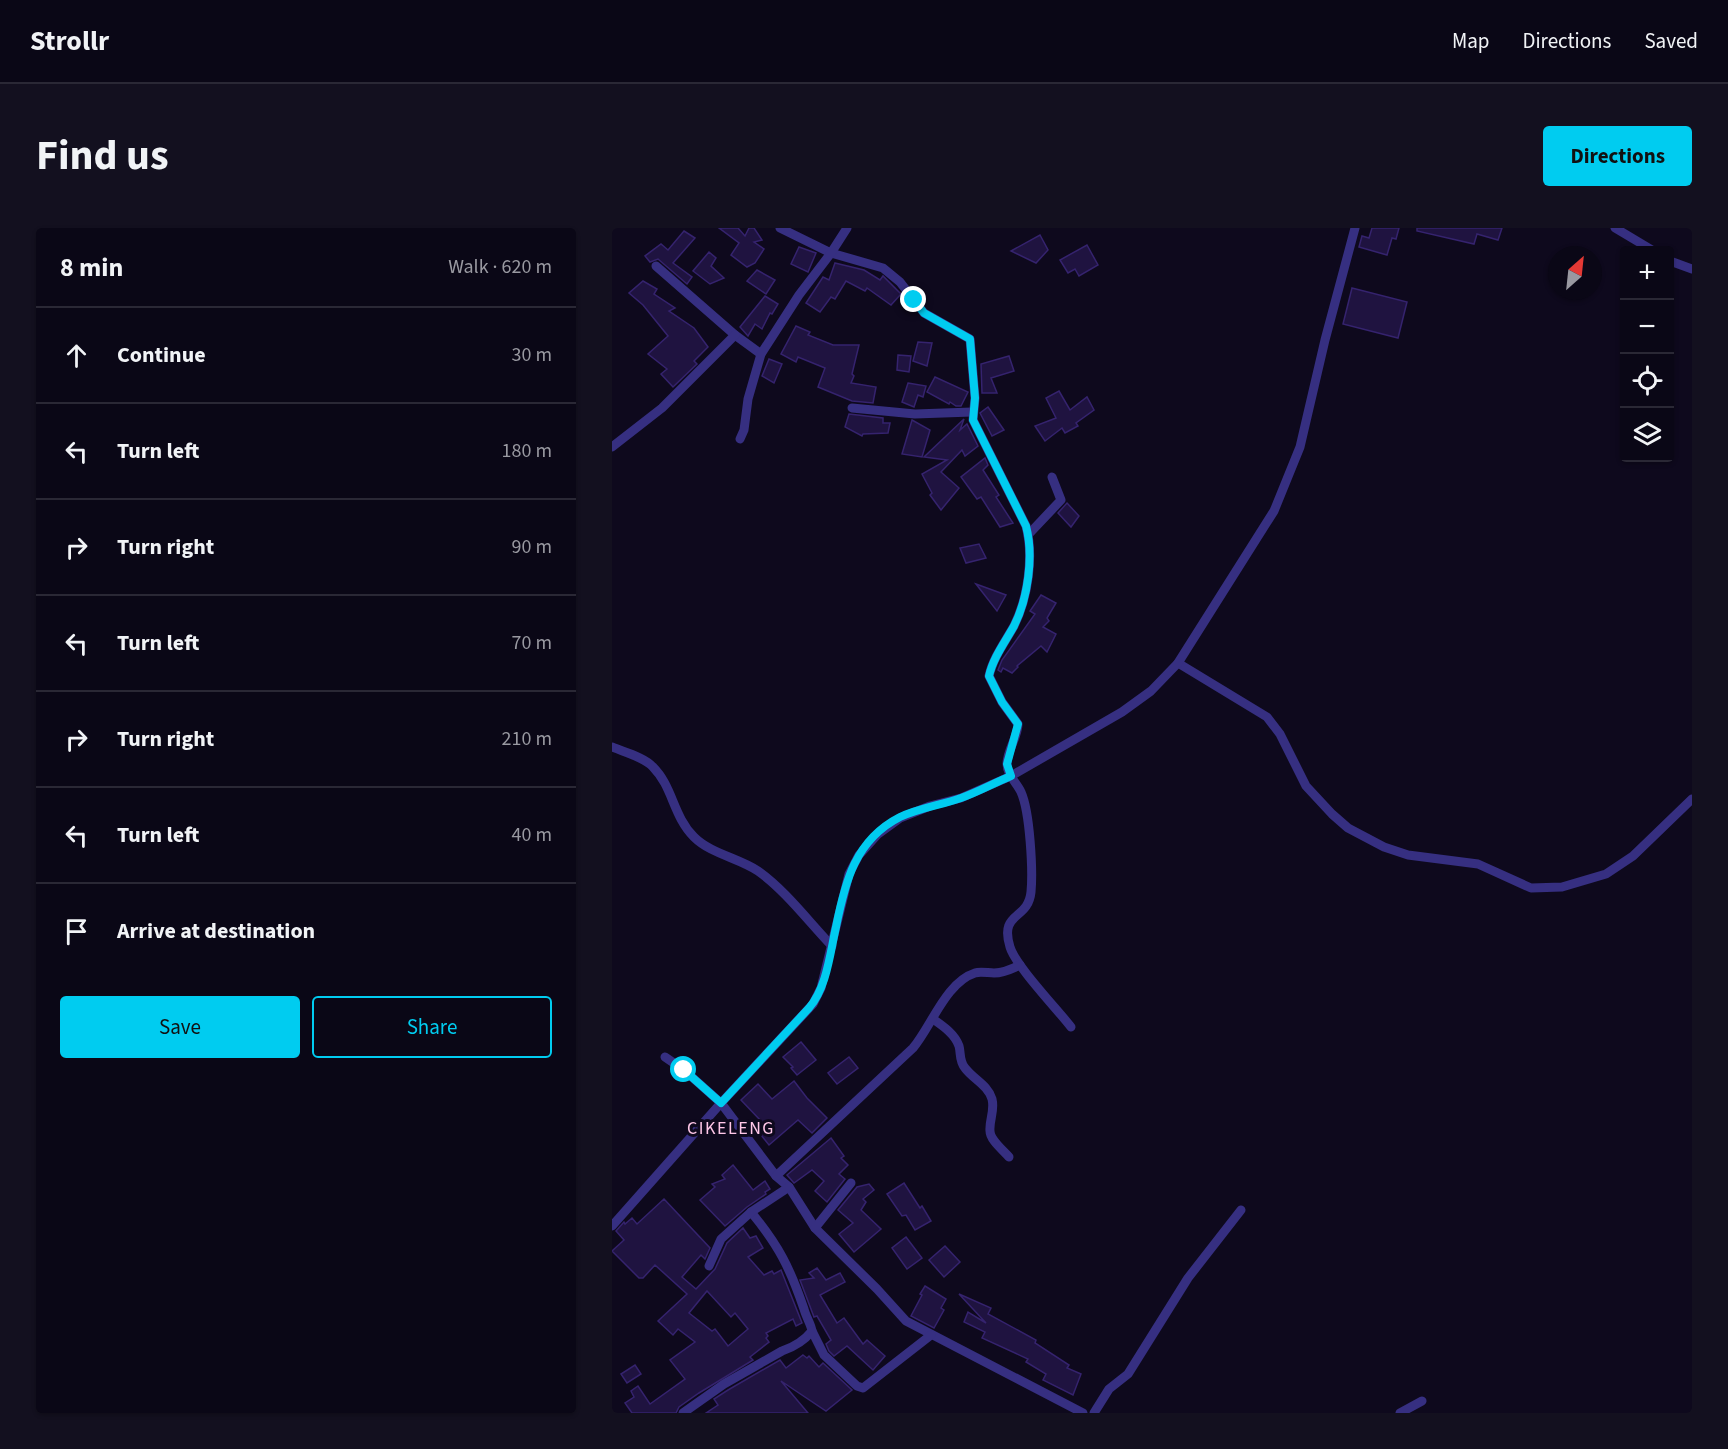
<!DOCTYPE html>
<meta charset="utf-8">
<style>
body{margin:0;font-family:"Source Sans 3",sans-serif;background:#13101f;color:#f1f3f6}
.controls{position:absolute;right:18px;top:18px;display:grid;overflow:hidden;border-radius:6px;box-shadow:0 2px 4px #0004}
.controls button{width:54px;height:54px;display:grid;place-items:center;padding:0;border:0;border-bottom:2px solid #2a2835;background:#0a0716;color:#f1f3f6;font:30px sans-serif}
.compass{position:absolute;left:936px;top:18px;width:54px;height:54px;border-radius:50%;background:#0a0716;box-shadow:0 2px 4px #0004;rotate:27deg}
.stop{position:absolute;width:18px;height:18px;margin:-14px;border:4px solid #00ccf0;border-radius:50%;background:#fff}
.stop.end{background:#00ccf0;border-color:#fff;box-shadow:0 2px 6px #0008}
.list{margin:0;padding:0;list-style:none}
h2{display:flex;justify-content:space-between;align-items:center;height:78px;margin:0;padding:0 24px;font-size:26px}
h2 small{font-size:20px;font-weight:400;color:#9999a1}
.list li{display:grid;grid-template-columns:39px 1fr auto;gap:18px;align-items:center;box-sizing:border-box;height:96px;padding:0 24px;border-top:2px solid #2a2835}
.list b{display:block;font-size:22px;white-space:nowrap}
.list em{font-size:20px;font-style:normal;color:#9999a1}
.actions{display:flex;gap:12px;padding:18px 24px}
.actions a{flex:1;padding:14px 0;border:2px solid #00ccf0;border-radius:6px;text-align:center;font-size:21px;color:#00ccf0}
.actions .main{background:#00ccf0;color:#111}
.icon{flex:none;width:33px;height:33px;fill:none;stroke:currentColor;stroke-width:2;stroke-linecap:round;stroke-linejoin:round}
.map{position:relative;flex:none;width:1080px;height:1185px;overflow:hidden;border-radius:6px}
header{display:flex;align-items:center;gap:36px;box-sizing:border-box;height:84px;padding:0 30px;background:#0a0716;border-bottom:2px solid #2a2835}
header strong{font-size:28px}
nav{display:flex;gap:33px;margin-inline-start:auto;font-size:21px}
.intro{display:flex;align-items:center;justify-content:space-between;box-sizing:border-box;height:144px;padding:0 36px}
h1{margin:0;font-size:42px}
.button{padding:15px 27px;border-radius:6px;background:#00ccf0;color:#111;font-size:21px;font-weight:700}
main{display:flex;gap:36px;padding:0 36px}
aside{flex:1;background:#0a0716;border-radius:6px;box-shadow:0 2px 4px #0004}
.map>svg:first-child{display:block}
</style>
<header>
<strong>Strollr</strong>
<nav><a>Map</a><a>Directions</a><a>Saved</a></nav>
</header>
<div class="intro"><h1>Find us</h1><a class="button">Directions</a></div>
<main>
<aside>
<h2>8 min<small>Walk · 620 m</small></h2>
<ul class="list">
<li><svg class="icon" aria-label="ahead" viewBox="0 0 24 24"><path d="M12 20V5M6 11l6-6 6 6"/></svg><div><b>Continue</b></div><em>30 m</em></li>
<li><svg class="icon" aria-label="left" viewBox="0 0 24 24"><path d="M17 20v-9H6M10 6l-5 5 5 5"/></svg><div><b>Turn left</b></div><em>180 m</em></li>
<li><svg class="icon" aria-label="right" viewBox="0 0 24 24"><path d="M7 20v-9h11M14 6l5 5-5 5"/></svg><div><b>Turn right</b></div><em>90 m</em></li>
<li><svg class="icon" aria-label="left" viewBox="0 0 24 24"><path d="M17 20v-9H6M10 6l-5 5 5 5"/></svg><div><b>Turn left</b></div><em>70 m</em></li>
<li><svg class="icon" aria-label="right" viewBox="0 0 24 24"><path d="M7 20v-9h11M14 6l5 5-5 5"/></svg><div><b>Turn right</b></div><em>210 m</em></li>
<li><svg class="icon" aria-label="left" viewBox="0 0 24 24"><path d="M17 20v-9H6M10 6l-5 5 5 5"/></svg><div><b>Turn left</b></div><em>40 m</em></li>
<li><svg class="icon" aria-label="arrive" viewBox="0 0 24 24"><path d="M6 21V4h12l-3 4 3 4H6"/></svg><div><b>Arrive at destination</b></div></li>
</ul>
<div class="actions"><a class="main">Save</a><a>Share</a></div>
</aside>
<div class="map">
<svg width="1080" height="1185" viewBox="0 0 1080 1185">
<rect width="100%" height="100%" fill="#0e091d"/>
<!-- building -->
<g fill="#1f1340" stroke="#35236e" stroke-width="1.5" fill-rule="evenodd">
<polygon points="107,0 126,0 133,8 137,0 142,0 150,12 142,14 152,21 143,35 135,39 119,27 127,15"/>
<polygon points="760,0 787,0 784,11 780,10 775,27 747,19 750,8 757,10"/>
<polygon points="805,0 890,0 886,12 865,6 862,16 805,3"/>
<polygon points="72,3 83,10 61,35 80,49 75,56 46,31 38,34 33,28 49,16 56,22"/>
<polygon points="428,7 436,22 424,35 399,23"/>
<polygon points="475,17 486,37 467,48 463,41 456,45 448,32"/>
<polygon points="187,19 204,25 196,44 179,36"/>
<polygon points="97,24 104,30 99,38 112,50 98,56 81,43"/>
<polygon points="223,35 252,42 268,52 271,48 289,66 279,77 255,60 253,63 234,53 223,71 219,69 208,84 194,75 211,49 217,52"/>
<polygon points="145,42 163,52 154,66 135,53"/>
<polygon points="31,53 45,61 42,66 63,80 57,83 82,100 96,119 82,133 85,136 61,159 49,146 55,141 36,126 56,108 31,77 17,65"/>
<polygon points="740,60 795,74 786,110 731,96"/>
<polygon points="153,68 166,76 160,86 158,85 150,101 143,96 136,108 128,99"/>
<polygon points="184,98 198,104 196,107 221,117 247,117 240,146 242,148 239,155 264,159 261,175 240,173 206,159 213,140 186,129 184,134 169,126"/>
<polygon points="306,114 320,115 315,138 301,133"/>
<polygon points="286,127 299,128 297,144 285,142"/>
<polygon points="397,128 402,143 379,150 385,165 370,165 369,136"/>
<polygon points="157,131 170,136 162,155 150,148"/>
<polygon points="323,149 356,164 349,178 344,178 338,174 337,176 315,164"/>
<polygon points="296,155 314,158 311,169 306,167 302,179 290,174"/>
<polygon points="447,163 458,182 475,169 482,182 464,195 466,198 453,205 450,200 433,213 423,198 444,190 434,170"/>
<polygon points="376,179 392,202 380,208 368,185"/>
<polygon points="237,186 271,190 271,195 278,195 276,205 251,206 250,208 233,199"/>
<polygon points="352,191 348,202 355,196 366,218 353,228 350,222 329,244 347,260 329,282 318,267 320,265 310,246 335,232 312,229"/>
<polygon points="300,192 318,202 310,229 290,226"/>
<polygon points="373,230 376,237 371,242 387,267 384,269 401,295 388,299 369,269 365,271 349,249"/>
<polygon points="455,275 467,288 459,299 446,285"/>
<polygon points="367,316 374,330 354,335 348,320"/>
<polygon points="364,356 394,367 385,383"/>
<polygon points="429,367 444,375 435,390 437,393 431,399 444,406 435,424 429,418 405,438 406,439 400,445 391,440 389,444 386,442 390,432 423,386 418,383"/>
<polygon points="189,814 204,832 185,847 179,840 181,839 171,829"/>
<polygon points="237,829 246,840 225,856 216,845"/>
<polygon points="182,853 195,870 215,890 200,905 186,892 157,917 149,907 138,903 149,893 129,872 146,856 160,871"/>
<polygon points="219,910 232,928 229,930 236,937 227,946 233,951 215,974 203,963 212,953 200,942 182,955 175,947"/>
<polygon points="121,937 141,962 153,953 158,961 153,964 154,966 135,979 113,998 88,972 103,959 100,956 113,951 110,947"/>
<polygon points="292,955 308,980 310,978 319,993 303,1002 294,987 290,988 275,966"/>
<polygon points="257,956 262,962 251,971 254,974 249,982 269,1001 242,1024 227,1006 241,995 226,982 245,959"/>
<path d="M 52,971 L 98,1020 L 93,1031 L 89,1027 L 70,1049 L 84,1061 L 103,1041 L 115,1015 L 131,1000 L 138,1010 L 144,1008 L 151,1020 L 136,1029 L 152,1047 L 160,1043 L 162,1046 L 169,1042 L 190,1095 L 184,1098 L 181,1091 L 154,1105 L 156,1108 L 154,1110 L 157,1114 L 138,1129 L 141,1132 L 87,1165 L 67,1179 L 64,1185 L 20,1185 L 13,1175 L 22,1169 L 19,1163 L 26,1158 L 38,1176 L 73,1151 L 58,1132 L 83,1114 L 66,1101 L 61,1107 L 46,1093 L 75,1066 L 43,1037 L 31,1050 L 27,1050 L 0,1023 L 12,1012 L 4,1003 L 12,994 L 13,996 L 20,990 L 25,996 ZM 95,1063 L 119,1089 L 123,1085 L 136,1101 L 116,1118 L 103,1101 L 100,1103 L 77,1085 Z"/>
<polygon points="294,1009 310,1030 295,1041 280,1020"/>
<polygon points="333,1018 348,1034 332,1049 317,1032"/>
<polygon points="205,1040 214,1052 228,1045 233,1054 208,1067 225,1095 232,1090 251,1116 255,1112 273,1128 261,1142 235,1118 222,1128 217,1123 214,1116 219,1112 205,1088 202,1089 188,1052 202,1050 197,1045"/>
<polygon points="313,1058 334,1071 329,1080 332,1082 322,1100 299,1088 310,1067 308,1066"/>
<polygon points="347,1066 379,1080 376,1086 424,1112 423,1115 457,1137 455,1140 469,1146 461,1167 431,1152 434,1146 414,1134 416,1131 370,1110 373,1104 352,1094 356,1084 374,1095"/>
<polygon points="191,1127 195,1130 197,1128 207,1139 211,1135 240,1162 214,1183 169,1153 196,1185 94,1185 106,1177 102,1171 116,1162 168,1132 174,1140"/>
<polygon points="23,1137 29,1146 15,1155 9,1146"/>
</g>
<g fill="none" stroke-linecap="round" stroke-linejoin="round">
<!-- minor -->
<g stroke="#362f81" stroke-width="9">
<path d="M 168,0 L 219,25 L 271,40 L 288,54 L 312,85 L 358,111 L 363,170 L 361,192 L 414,298 C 422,328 416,370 402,398 C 393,414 381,430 377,448 L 390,474 L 406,496 C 406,509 395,522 395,536 C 395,547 405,555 409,564 C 418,584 421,642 419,664 C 416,693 387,683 398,719 C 403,737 446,782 459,799"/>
<polyline points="1003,0 1040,22"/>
<polyline points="1058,33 1080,41"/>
<polyline points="44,38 123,107 149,126"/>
<polyline points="240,180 303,186 360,184"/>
<polyline points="128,211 132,202 136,171 149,126 187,67 219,25 235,0"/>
<polyline points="0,219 50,180 123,107"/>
<polyline points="416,307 449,272 440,249"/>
<polyline points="566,435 655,489 668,506 694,558 720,586 736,600 772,619 796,627 866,636 919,660 950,659 994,646 1021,628 1080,571"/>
<path d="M 0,519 C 12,524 32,529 41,539 C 61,559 61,588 82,609 C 99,626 127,630 146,643 C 173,662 197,694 220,718"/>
<path d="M 321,791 C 331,798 343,806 347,818 C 349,825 347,833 353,840 C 361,851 376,857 380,871 C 383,883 377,892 378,903 C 378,912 391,922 397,929"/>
<polyline points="53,829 72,842 109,875 164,948 177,959 203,1000 265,1061 294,1093 471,1185"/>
<path d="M 164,948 L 301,820 C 319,799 334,754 363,745 C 368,743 376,745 382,745 C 391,745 400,741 408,737"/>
<path d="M 139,984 C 167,1018 178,1040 192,1081 C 194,1089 199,1096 200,1103"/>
<polyline points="0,998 109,875 201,776 209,760 237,646 247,627 266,606 288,590 318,578 349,570 399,548 510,484 539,463 566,435 662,283 688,219 713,112 743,0"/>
<polyline points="203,1000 239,955"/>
<polyline points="97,1038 109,1011 139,984 177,959"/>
<path d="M 71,1185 L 112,1156 L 170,1123 C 182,1119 192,1113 200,1103 L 212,1127 L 245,1158 L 251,1160 L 319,1107"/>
<polyline points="482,1185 497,1161 516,1146 576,1050 629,982"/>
<polyline points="788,1185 810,1173"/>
</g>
</g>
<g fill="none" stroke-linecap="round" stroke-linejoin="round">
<!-- route -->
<path stroke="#00ccf0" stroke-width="8" d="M 72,842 L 109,875 L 197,780 C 215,759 218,725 224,699 C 233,654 243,612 288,589 C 307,580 329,577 349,570 C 366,564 382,555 399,548 L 395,536 L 406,496 L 390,474 L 377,448 C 381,430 393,414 402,398 C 416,370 422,328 414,298 L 361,192 L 363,170 L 358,111 L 312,85 L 302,72"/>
</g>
<g text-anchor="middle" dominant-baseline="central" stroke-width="6" stroke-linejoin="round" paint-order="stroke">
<!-- quarter labels -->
<g font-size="18" letter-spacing="1.5" fill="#ffc7e8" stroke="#0e091d">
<text x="119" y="900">CIKELENG</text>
</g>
</g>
</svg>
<div class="controls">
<button>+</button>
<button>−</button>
<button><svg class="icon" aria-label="locate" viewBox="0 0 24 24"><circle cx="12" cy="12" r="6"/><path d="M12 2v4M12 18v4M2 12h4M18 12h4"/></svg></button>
<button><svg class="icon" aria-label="layers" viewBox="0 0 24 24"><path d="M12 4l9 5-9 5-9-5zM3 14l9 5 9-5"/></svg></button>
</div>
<svg class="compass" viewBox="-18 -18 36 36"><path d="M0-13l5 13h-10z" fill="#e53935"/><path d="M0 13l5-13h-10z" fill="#9999a1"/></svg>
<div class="stop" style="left:72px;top:842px"></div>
<div class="stop end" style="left:302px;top:72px"></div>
</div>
</main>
